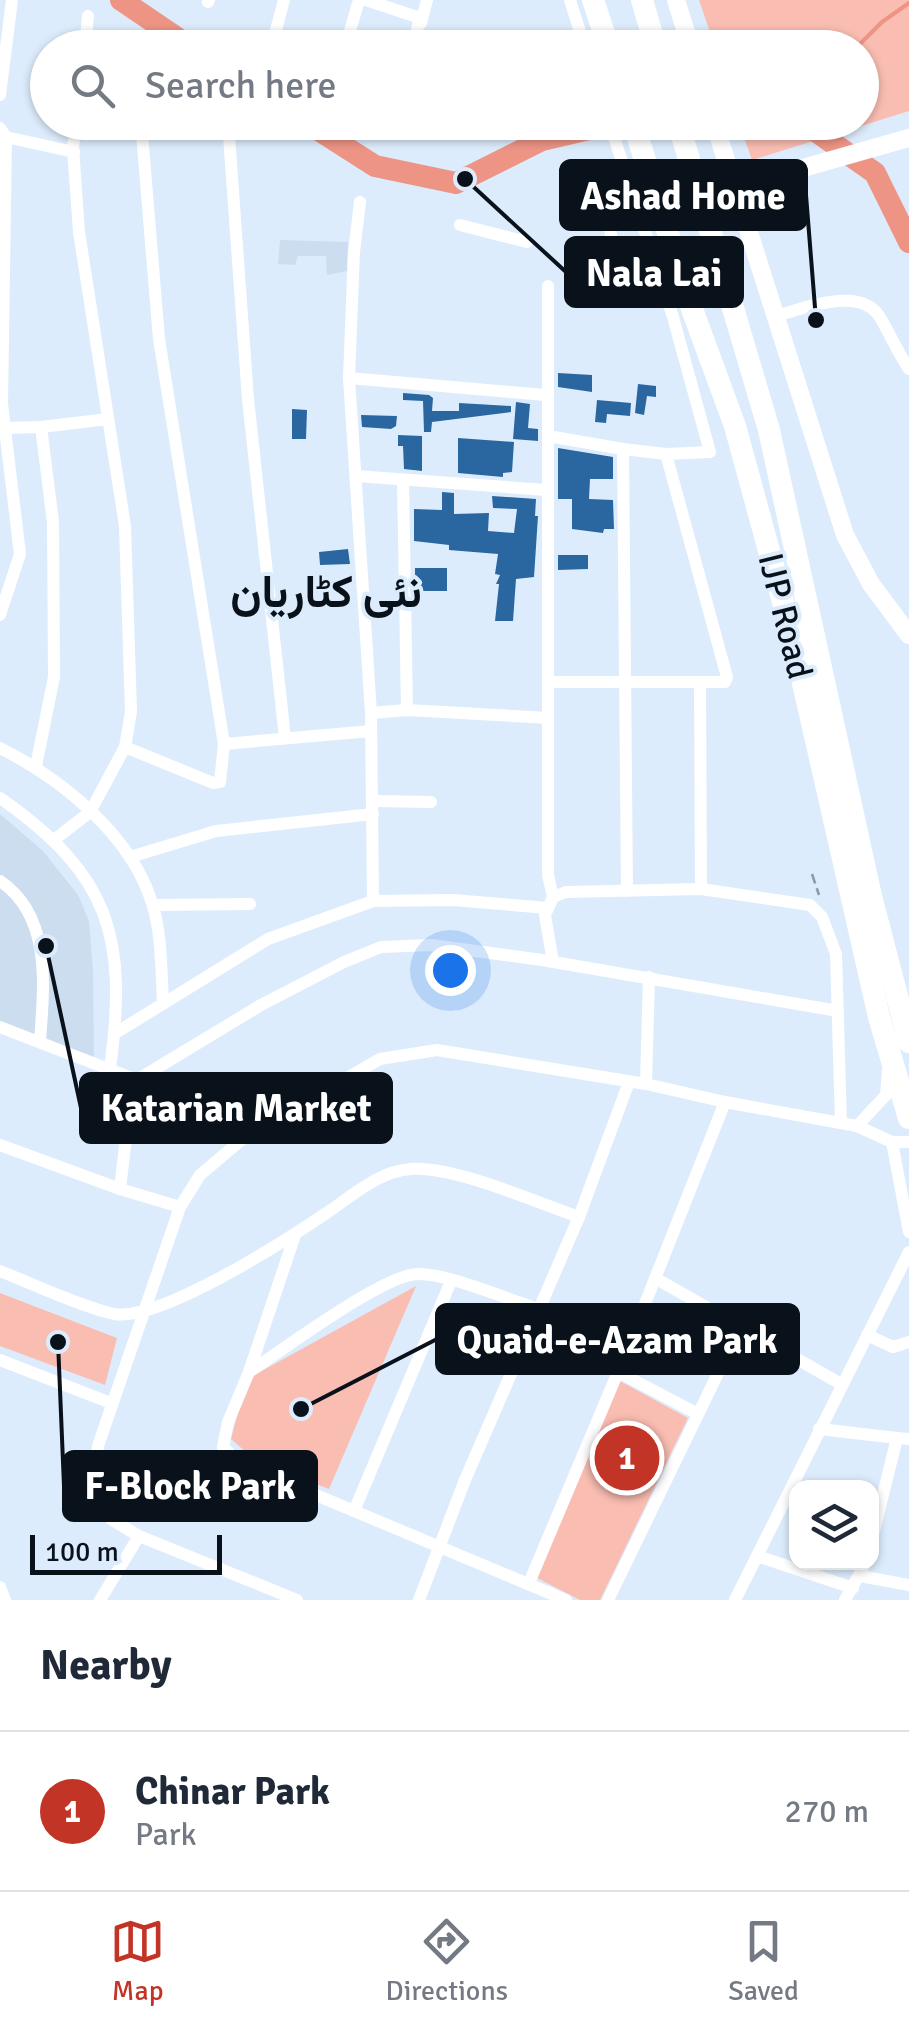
<!DOCTYPE html>
<meta charset="utf-8">
<style>
body{margin:0;font-family:Signika,Vazirmatn,sans-serif;background:#f6f6f7;color:#1f2937}
.controls{position:absolute;right:30px;bottom:30px;display:grid;overflow:hidden;border-radius:20px;box-shadow:0 2px 8px #0004}
.controls button{width:90px;height:90px;display:grid;place-items:center;padding:0;border:0;border-bottom:2px solid #e0e1e3;background:#fff;color:#1f2937;font:50px sans-serif}
.scale{position:absolute;left:30px;bottom:25px;width:192px;box-sizing:border-box;padding-left:10px;border:5px solid #09111a;border-top:0;font-size:28px;line-height:35px;white-space:nowrap;color:#09111a;-webkit-text-stroke:8px #ddecfc;paint-order:stroke}
.you{position:absolute;left:450px;top:970px;width:35px;height:35px;margin:-25px;border:8px solid #fff;border-radius:50%;background:#1a73e8;box-shadow:0 0 0 15px #1a73e833}
.badge{display:grid;place-items:center;width:65px;height:65px;border-radius:50%;background:#c13426;color:#fff;font-size:32px;font-weight:700}
.pin{position:absolute;translate:-50% -50%;border:5px solid #fff;box-shadow:0 2px 10px #0006}
.list{margin:0;padding:0;list-style:none}
h2{display:flex;justify-content:space-between;align-items:center;height:130px;margin:0;padding:0 40px;font-size:42px}
h2 small{font-size:32px;font-weight:400;color:#747a83}
.list li{display:grid;grid-template-columns:65px 1fr auto;gap:30px;align-items:center;box-sizing:border-box;height:160px;padding:0 40px;border-top:2px solid #e0e1e3}
.list b{display:block;font-size:38px;white-space:nowrap}
.list p{margin:0;font-size:32px;white-space:nowrap;color:#747a83}
.list em{font-size:32px;font-style:normal;color:#747a83}
.icon{flex:none;width:55px;height:55px;fill:none;stroke:currentColor;stroke-width:2;stroke-linecap:round;stroke-linejoin:round}
.map{position:relative;flex:none;width:909px;height:1600px;overflow:hidden}
.search{position:absolute;background:#fff;box-shadow:0 2px 8px #0004;left:30px;right:30px;top:30px;height:110px;display:flex;align-items:center;gap:25px;box-sizing:border-box;padding:0 35px;border-radius:55px;color:#747a83;font-size:38px}
.sheet{height:290px;background:#fff}
nav{display:flex;justify-content:space-around;align-items:center;box-sizing:border-box;height:140px;border-top:2px solid #e0e1e3;background:#fff;font-size:28px;color:#747a83}
nav a{display:grid;justify-items:center;gap:5px}
nav .on{color:#c13426}
.map>svg:first-child{display:block}
</style>
<div class="map">
<svg width="909" height="1600" viewBox="0 0 909 1600">
<rect width="100%" height="100%" fill="#ddecfc"/>
<!-- built -->
<g fill="#ccddf0">
<polygon points="280,240 348,242 347,271 327,275 326,256 298,256 295,265 278,264"/>
<polygon points="0,814 43,851 78,895 89,921 93,971 94,1063 0,1028"/>
</g>
<!-- green -->
<g fill="#fabdb2">
<polygon points="699,0 909,0 909,111 752,160 739,123 862,122 862,48 715,47"/>
<polygon points="416,1286 329,1489 257,1462 231,1439 247,1379"/>
<polygon points="0,1293 117,1338 105,1385 0,1346"/>
<polygon points="618,1380 688,1418 600,1600 580,1600 537,1578"/>
</g>
<g fill="none" stroke-linecap="round" stroke-linejoin="round">
<!-- stream -->
<polyline stroke="#ed9485" stroke-width="4" points="856,48 882,22 909,3"/>
<!-- river -->
<g stroke="#ed9485" stroke-width="22">
<polyline points="121,0 192,48"/>
<polyline points="306,122 375,166 456,183 542,140 619,122"/>
<polyline points="803,122 875,173 909,242"/>
</g>
</g>
<!-- building -->
<g fill="#2a67a0">
<polygon points="558,373 592,375 592,392 558,387"/>
<polygon points="638,384 656,386 656,397 647,396 644,415 635,413"/>
<polygon points="403,393 429,395 433,398 432,411 459,411 459,403 511,406 511,412 432,422 431,432 424,432 423,401 403,400"/>
<polygon points="597,400 631,403 630,416 607,414 606,423 595,422"/>
<polygon points="516,402 530,404 528,428 538,429 538,441 513,439"/>
<polygon points="292,409 307,410 306,439 292,439"/>
<polygon points="361,415 397,416 396,426 391,429 362,427"/>
<polygon points="398,435 422,436 422,471 404,469 403,446 398,446"/>
<polygon points="458,438 514,442 512,472 503,473 503,477 458,473"/>
<polygon points="558,448 613,457 613,479 590,479 589,499 613,500 614,529 604,529 603,533 572,529 572,499 558,499"/>
<polygon points="442,492 454,493 454,514 489,513 488,531 514,533 517,509 493,508 492,496 536,499 535,516 538,516 534,577 516,579 513,621 495,621 499,584 496,584 500,575 495,574 498,554 449,550 449,545 414,541 414,509 442,510"/>
<polygon points="348,549 350,564 320,565 319,552"/>
<polygon points="558,555 588,555 588,569 558,570"/>
<rect x="415" y="568" width="32" height="23"/>
</g>
<g fill="none" stroke-linecap="round" stroke-linejoin="round">
<!-- path -->
<polyline stroke="#8c99a6" stroke-width="2.5" stroke-dasharray="10 5" stroke-linecap="butt" points="812,874 819,895"/>
<!-- street -->
<g stroke="#fff" stroke-width="12">
<polyline points="366,0 420,18 412,48"/>
<polyline points="570,0 585,48"/>
<polyline points="208,2 209,0"/>
<polyline points="421,23 427,0"/>
<polyline points="276,30 284,0"/>
<polyline points="85,48 88,16"/>
<polyline points="345,48 359,0"/>
<polyline points="0,95 12,0"/>
<polyline points="228,122 248,399 285,738"/>
<polyline points="609,122 673,317 710,452 666,454"/>
<polyline points="0,128 6,137 74,152"/>
<polyline points="609,219 617,285 663,289"/>
<polyline points="460,225 527,242"/>
<polyline points="548,286 548,875 553,897"/>
<path d="M 775,316 C 804,309 862,284 881,319 C 891,336 898,353 909,369"/>
<polyline points="349,378 545,395"/>
<polyline points="4,428 41,427 108,419"/>
<polyline points="548,436 623,449"/>
<polyline points="356,476 546,490"/>
<polyline points="403,480 407,710"/>
<polyline points="0,615 20,554 2,404 6,137"/>
<polyline points="548,682 725,682 727,677 666,454 623,449 627,891"/>
<polyline points="700,682 701,889"/>
<polyline points="371,713 407,710 548,718"/>
<polyline points="224,744 371,731"/>
<polyline points="125,747 213,783 220,782 224,744 159,339 141,122"/>
<path d="M 0,748 C 62,779 131,835 152,903 C 162,934 161,970 163,1002"/>
<polyline points="36,766 54,677 53,522 41,427"/>
<path d="M 0,798 C 110,875 128,937 110,1068"/>
<polyline points="373,801 431,802"/>
<polyline points="54,840 90,812 125,747 131,712 125,526 79,232 73,148 76,122"/>
<polyline points="130,857 216,831 373,814"/>
<path d="M 0,881 C 52,916 44,986 40,1041"/>
<polyline points="373,901 453,900 548,908"/>
<polyline points="153,905 250,904"/>
<polyline points="553,962 545,915 553,897 566,892 701,889 810,905 822,917 836,954 841,1123"/>
<polyline points="0,1027 137,1080"/>
<polyline points="114,1034 268,939 373,901 371,713 349,378 354,252 360,202"/>
<polyline points="646,1084 649,977"/>
<polyline points="857,1126 886,1095 888,1070"/>
<polyline points="892,1142 909,1232"/>
<polyline points="0,1145 120,1189 180,1207"/>
<polyline points="120,1189 131,1094 137,1080 261,1005 344,962 381,947 431,945 542,960 838,1011"/>
<polyline points="295,1235 249,1372 228,1422 223,1447 240,1463 566,1600"/>
<path d="M 0,1271 C 33,1284 82,1307 114,1314 C 159,1322 285,1241 325,1214 C 351,1197 378,1171 411,1169 C 455,1166 535,1202 579,1217"/>
<polyline points="655,1278 841,1384"/>
<polyline points="867,1335 893,1347 909,1342"/>
<polyline points="0,1360 111,1403"/>
<path d="M 249,1372 C 283,1350 384,1274 418,1274 C 451,1274 506,1299 539,1309"/>
<polyline points="618,1372 698,1414"/>
<polyline points="819,1429 897,1438"/>
<polyline points="354,1511 451,1281"/>
<polyline points="872,1539 897,1438 909,1439"/>
<polyline points="757,1556 853,1588"/>
<polyline points="860,1576 909,1585"/>
<polyline points="529,1583 618,1372 725,1102"/>
<polyline points="0,1587 5,1600"/>
<polyline points="100,1600 139,1536"/>
<polyline points="297,1600 139,1536 111,1519 93,1487 98,1446 180,1207 200,1175 246,1136 380,1059 437,1050 646,1084 725,1102 857,1126 892,1142 909,1142"/>
<polyline points="419,1600 465,1480 579,1217 629,1082"/>
<polyline points="608,1600 740,1328"/>
<polyline points="735,1600 909,1252"/>
<polyline points="845,1600 866,1562"/>
</g>
<!-- secondary -->
<g stroke="#fff" stroke-width="18">
<polyline points="676,0 691,48"/>
<polyline points="714,122 845,535 871,584 909,635"/>
<polyline points="736,187 909,138"/>
</g>
<!-- highway -->
<g stroke="#fff" stroke-width="22">
<polyline points="593,0 609,48"/>
<polyline points="642,0 656,48"/>
<polyline points="633,122 692,309 735,426 792,635 879,1017 909,1118"/>
<polyline points="678,122 769,430 871,896 909,1042"/>
</g>
</g>
<g text-anchor="middle" dominant-baseline="central" stroke-width="8" stroke-linejoin="round" paint-order="stroke">
<!-- street labels -->
<g font-size="35" fill="#09111a" stroke="#ddecfc">
<text transform="translate(785 616) rotate(76)">IJP Road</text>
</g>
<!-- district labels -->
<g font-size="45" font-weight="bold" fill="#09111a" stroke="#ddecfc">
<text x="326" y="592">نئی کٹاریان</text>
</g>
</g>
<!-- callouts -->
<path fill="none" stroke="#09111a" stroke-width="4" d="M816 320L806 195M465 179L566 272M46 946L81 1108M301 1409L437 1339M58 1342L64 1486"/>
<g fill="#09111a" stroke="#ddecfc" stroke-width="4">
<circle cx="816" cy="320" r="10"/>
<circle cx="465" cy="179" r="10"/>
<circle cx="46" cy="946" r="10"/>
<circle cx="301" cy="1409" r="10"/>
<circle cx="58" cy="1342" r="10"/>
</g>
<g fill="#09111a" stroke="#09111a" stroke-width="4">
<rect x="561" y="161" width="245" height="68" rx="10"/>
<rect x="566" y="238" width="176" height="68" rx="10"/>
<rect x="81" y="1074" width="310" height="68" rx="10"/>
<rect x="437" y="1305" width="361" height="68" rx="10"/>
<rect x="64" y="1452" width="252" height="68" rx="10"/>
</g>
<g font-size="38" text-anchor="middle" font-weight="bold" fill="#fff">
<text x="683" y="209">Ashad Home</text>
<text x="654" y="286">Nala Lai</text>
<text x="236" y="1121">Katarian Market</text>
<text x="617" y="1353">Quaid-e-Azam Park</text>
<text x="190" y="1499">F-Block Park</text>
</g>
</svg>
<div class="controls">
<button><svg class="icon" aria-label="layers" viewBox="0 0 24 24"><path d="M12 4l9 5-9 5-9-5zM3 14l9 5 9-5"/></svg></button>
</div>
<div class="scale">100 m</div>
<div class="you"></div>
<div class="pin badge" style="left:627px;top:1458px">1</div>
<div class="search"><svg class="icon" aria-label="search" viewBox="0 0 24 24"><circle cx="10" cy="10" r="6"/><path d="M15 15l6 6"/></svg>Search here</div>
</div>
<section class="sheet">
<h2>Nearby<small></small></h2>
<ul class="list">
<li><span class="badge">1</span><div><b>Chinar Park</b><p>Park</p></div><em>270 m</em></li>
</ul>
</section>
<nav>
<a class="on"><svg class="icon" aria-label="map" viewBox="0 0 24 24"><path d="M3 6l6-2 6 2 6-2v14l-6 2-6-2-6 2zM9 4v14M15 6v14"/></svg>Map</a>
<a><svg class="icon" aria-label="directions" viewBox="0 0 24 24"><path d="M12 3l9 9-9 9-9-9zM9 14v-3h6M13 9l2 2-2 2"/></svg>Directions</a>
<a><svg class="icon" aria-label="saved" viewBox="0 0 24 24"><path d="M7 4h10v16l-5-4-5 4z"/></svg>Saved</a>
</nav>
